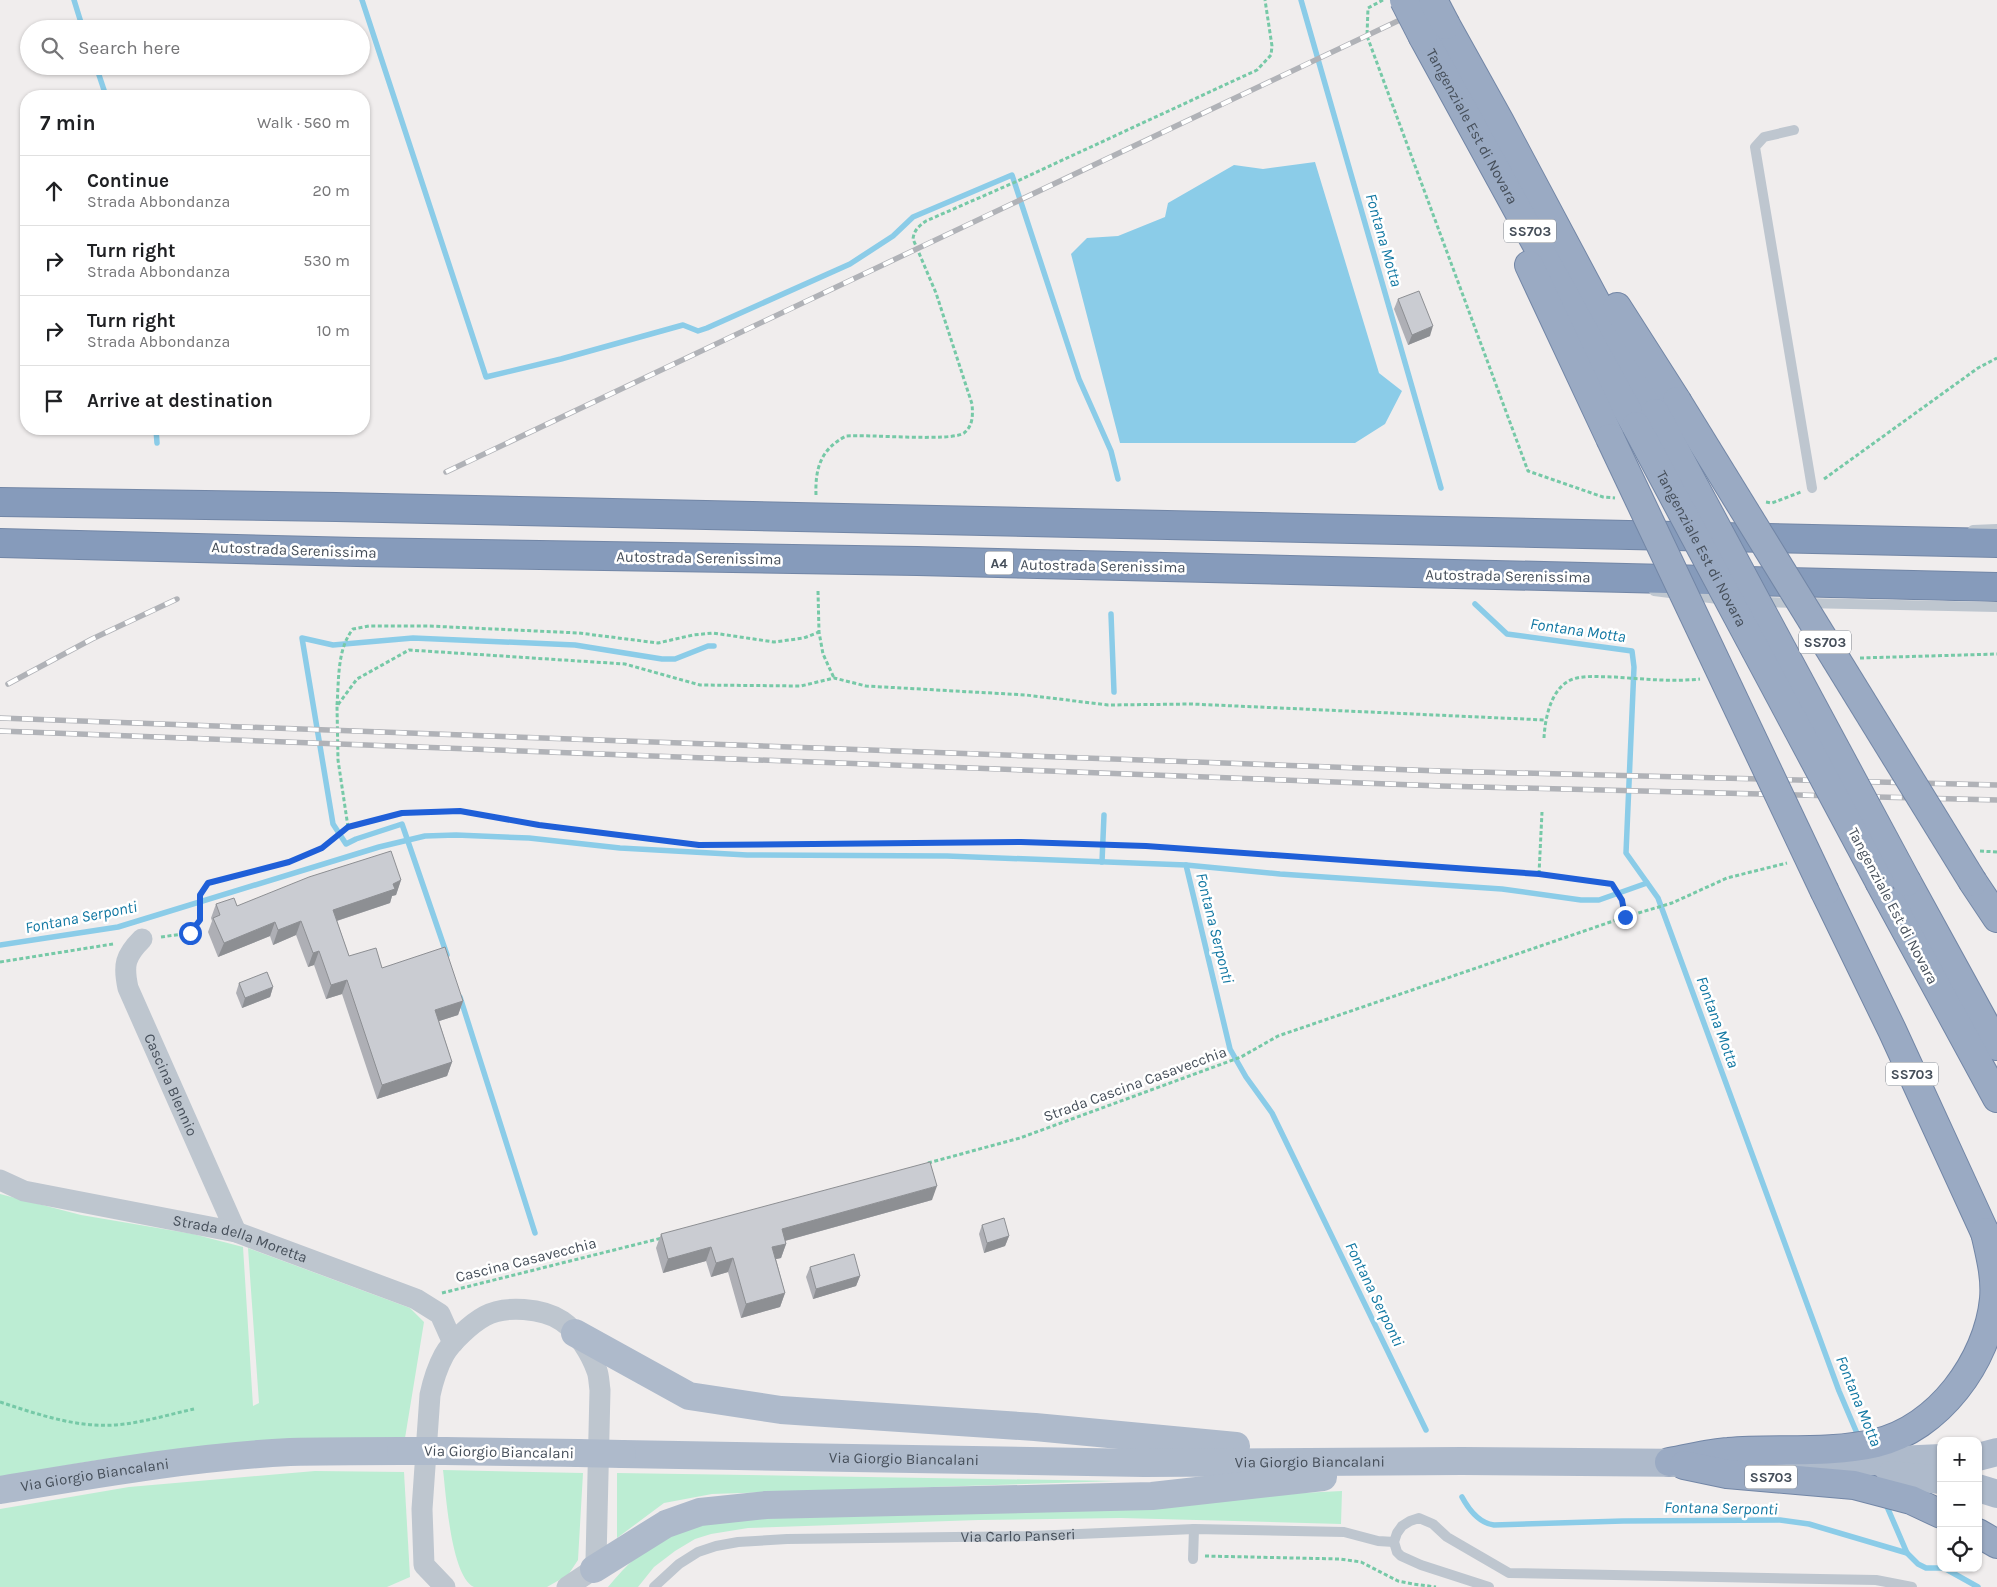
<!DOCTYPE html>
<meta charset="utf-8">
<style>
body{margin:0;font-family:Karla,sans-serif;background:#f2f2f2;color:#202124}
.controls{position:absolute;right:15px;bottom:15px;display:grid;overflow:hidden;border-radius:10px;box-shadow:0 1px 4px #0004}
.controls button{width:45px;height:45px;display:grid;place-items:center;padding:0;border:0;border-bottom:1px solid #e0e0e0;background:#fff;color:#202124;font:25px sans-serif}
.stop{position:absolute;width:15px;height:15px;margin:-11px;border:4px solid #1f5fd8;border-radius:50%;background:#fff}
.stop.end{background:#1f5fd8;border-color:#fff;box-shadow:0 1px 5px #0008}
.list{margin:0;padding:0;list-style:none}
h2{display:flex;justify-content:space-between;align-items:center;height:65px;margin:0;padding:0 20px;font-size:21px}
h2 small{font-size:16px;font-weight:400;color:#757577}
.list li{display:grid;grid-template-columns:32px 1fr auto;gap:15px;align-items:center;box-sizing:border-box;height:70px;padding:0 20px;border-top:1px solid #e0e0e0}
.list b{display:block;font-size:19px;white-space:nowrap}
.list p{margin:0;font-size:16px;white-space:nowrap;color:#757577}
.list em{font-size:16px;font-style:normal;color:#757577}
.icon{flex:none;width:28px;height:28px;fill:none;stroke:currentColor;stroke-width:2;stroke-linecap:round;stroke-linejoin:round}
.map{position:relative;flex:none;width:1997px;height:1587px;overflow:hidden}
.search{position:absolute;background:#fff;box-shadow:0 1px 4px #0004;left:20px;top:20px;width:350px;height:55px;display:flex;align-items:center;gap:12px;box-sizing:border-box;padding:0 18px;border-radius:28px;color:#757577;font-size:19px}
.panel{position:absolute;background:#fff;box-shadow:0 1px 4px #0004;left:20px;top:90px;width:350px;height:345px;border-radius:20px}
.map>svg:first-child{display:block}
</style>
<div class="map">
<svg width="1997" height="1587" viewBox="0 0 1997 1587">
<rect width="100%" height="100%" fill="#f0eded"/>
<!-- green -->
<g fill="#bcedd3">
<polygon points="0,1194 81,1215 193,1234 243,1247 253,1406 259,1403 248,1248 410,1308 424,1322 405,1438 185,1448 92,1461 0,1477"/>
<path d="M 443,1470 L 583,1473 L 578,1560 L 568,1575 L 547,1587 L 474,1587 C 451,1577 446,1494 443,1470 Z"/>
<polygon points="315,1471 404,1472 410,1577 387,1587 0,1587 0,1509 129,1487"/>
<polygon points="617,1473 1118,1481 712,1494 664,1503 617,1538"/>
<path d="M 1342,1491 L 1341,1524 L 1121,1518 L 978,1520 L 748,1528 L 711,1534 L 695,1539 L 675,1551 L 654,1567 L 638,1587 L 608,1587 C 625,1566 646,1545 671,1535 C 686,1529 701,1526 716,1521 Z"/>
</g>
<!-- water -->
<polygon fill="#8bcce8" points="1315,162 1379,373 1402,391 1385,424 1355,443 1120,443 1071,254 1087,238 1118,236 1165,217 1168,203 1234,165 1263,169"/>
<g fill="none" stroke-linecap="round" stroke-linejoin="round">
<!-- stream -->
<g stroke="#8bcce8" stroke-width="5.5">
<polyline points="74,0 83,29"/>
<polyline points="362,0 486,377 561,359 683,325 698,331 707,328 850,264 893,236 913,217 1012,175 1079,379 1111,451 1118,479"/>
<polyline points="1301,0 1441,488"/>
<polyline points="96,66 106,96"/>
<polyline points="156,429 157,443"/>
<polyline points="1475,604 1507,634 1632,651 1634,667 1626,853 1658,898 1839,1391 1859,1438"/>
<polyline points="1111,614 1114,692"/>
<polyline points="1102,862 1104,815"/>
<polyline points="1186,865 1280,874 1502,889 1581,900 1599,900 1647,883"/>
<polyline points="0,945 118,927 379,847 425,836 456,835 529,838 620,848 747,855 947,856 1186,865 1230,1049 1246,1077 1272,1113 1426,1430"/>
<polyline points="447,955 402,824 356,839 346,844 333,824 302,638 333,645 413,638 575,645 662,659 675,659 708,646 714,646"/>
<polyline points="460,997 535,1233"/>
<path d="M 1462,1497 C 1469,1510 1479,1523 1494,1525 L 1623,1521 L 1780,1520 L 1809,1524 L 1907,1553 L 1918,1564 L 1926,1568 L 1944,1568 L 1978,1587"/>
<polyline points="1885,1502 1907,1553"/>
</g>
<!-- trunk casing -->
<g stroke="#7286a6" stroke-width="30">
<g id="trunk">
<polyline points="1446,25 1500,122 1655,413"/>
<path id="s6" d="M 1423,37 L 1636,426"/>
<polyline points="1529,265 1610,438"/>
<polyline points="1617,307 1677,401"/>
<polyline points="1907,882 1997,1046"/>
<polyline points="1973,882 1997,918"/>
<polyline points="1880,883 1997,1098"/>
<polyline points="1825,892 1892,1030 1992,1248"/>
<path d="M 1669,1462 C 1688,1459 1709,1453 1728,1452 C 1776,1448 1829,1454 1876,1443 C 1938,1429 1988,1361 1994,1299 C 1996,1276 1990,1255 1985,1232"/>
<polyline points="1684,1465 1727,1474 1854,1485 1911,1500 1941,1514"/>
<polyline points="1978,1533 1997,1544"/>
</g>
</g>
<!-- motorway casing -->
<g stroke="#7286a6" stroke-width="30">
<g id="motorway">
<polyline points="0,502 336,507 1997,543"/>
<polyline points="0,543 357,552 917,561 1997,587"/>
</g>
</g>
<!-- path -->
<g stroke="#76c9a7" stroke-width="3" stroke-dasharray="4 2.5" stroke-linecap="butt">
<polyline points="1383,0 1368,8 1367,36 1528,471 1603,497 1615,498"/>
<polyline points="1824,479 1978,368 1997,358"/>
<path d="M 816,495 C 815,468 821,449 846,436 C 868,434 951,442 964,433 C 973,426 973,415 972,404 L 936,293 L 913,239 C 914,230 919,226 926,221 L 1013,183 L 1257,70 L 1271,55 L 1272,46 L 1265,0"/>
<polyline points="1766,502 1772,503 1801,492"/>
<polyline points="818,591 819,632 823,654 834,678"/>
<polyline points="1860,658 1997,654"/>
<path d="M 337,705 C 339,679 337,649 353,629 L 369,626 L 429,626 L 579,633 L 658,643 L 693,635 L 713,633 L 774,642 L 804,638 L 819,632"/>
<path d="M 1544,738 C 1545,718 1551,687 1573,679 C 1586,675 1601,677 1615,677 C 1644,679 1672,682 1700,679"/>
<polyline points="348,827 338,760 337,706 357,679 409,650 625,664 700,685 801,686 834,678 866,686 1026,695 1108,705 1192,704 1545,720"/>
<polyline points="1980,851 1997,852"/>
<polyline points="1539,874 1542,812"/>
<polyline points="161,937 190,933 200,920 200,895 207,883 289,862 321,848 348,827 402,813 461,811 539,825 699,845 1021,842 1146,846 1539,874 1612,884 1622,900 1625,917"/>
<polyline points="0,962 113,944"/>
<polyline points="928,1163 1020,1138 1241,1057 1278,1036 1625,917 1672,903 1727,878 1787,863"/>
<polyline points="442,1293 662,1238"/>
<path d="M 0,1402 C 40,1415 82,1430 125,1424 C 148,1421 171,1414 194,1409"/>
<polyline points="1205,1556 1340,1559 1361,1562 1398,1581 1413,1584 1436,1587"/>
</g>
<!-- service -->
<g stroke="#bec6cf" stroke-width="10">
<polyline points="1794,130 1764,137 1755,147 1812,488"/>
<polyline points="1973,530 1997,529"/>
<polyline points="1654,591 1726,600"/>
<polyline points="1760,602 1997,607"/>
<polyline points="1193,1559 1194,1529"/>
<path id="s1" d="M 654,1587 L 679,1564 L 698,1552 L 716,1546 L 738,1542 L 787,1539 L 1033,1536 L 1194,1529 L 1344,1532 L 1378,1541 L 1394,1542"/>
<polyline points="1489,1587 1421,1565 1401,1556 1397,1552 1394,1542 1397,1533 1402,1526 1410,1521 1419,1518 1433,1524 1447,1537 1509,1573 1876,1580 1912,1587"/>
</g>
<!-- minor -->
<g stroke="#bec6cf" stroke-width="21">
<path id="s2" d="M 142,939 C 125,956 123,965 128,988 L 236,1232"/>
<path id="s3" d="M 0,1180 L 24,1191 L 236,1232 L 416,1299 L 440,1314 L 453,1343"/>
<path d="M 445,1587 L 424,1565 L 422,1509 L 430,1395 C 433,1381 437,1368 444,1355 C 451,1342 472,1323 485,1316 C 505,1305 543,1308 562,1321 C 577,1331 591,1354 597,1371 C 599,1376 599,1384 600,1390 L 596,1560 L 594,1569 L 567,1587"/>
</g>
<!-- primary -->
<g stroke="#aebacb" stroke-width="28">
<polyline points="575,1333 689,1396 781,1410 1035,1427 1236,1446"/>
<polyline points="445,1451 578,1453"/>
<path id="s4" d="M 622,1454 L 1144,1463 L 1462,1461 L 1693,1463"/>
<polyline points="1978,1457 1997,1452"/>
<polyline points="1753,1463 1811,1464 1941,1458"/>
<polyline points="1891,1475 1941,1480"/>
<polyline points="1978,1488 1997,1494"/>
<path id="s5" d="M 0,1490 C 96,1474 193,1457 290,1452 C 327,1451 364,1451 401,1451"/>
<polyline points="594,1569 666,1524 700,1512 766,1505 1152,1496 1323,1477"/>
</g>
<!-- trunk -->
<use href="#trunk" stroke="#9aaac3" stroke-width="28"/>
<!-- motorway -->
<use href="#motorway" stroke="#869bbb" stroke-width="28"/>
<!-- rail casing -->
<g stroke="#b0b2b7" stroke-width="5.5">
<g id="rail">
<polyline points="446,472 1442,0"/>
<polyline points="8,684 92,639 177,599"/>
<polyline points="0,718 1440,771 1997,785"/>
<polyline points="0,731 1441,786 1997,800"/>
</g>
</g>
<!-- rail -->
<use href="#rail" stroke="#fff" stroke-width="4" stroke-dasharray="11" stroke-linecap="butt"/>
<!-- trunk-bridge casing -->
<g stroke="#7286a6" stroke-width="30" stroke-linecap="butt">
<g id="trunk-bridge">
<polyline points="1404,0 1423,37"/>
<polyline points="1433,0 1446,25"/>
<polyline points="1677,401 1973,882"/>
<polyline points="1655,413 1907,882"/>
<path id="s7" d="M 1636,426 L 1880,883"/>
<polyline points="1610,438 1825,892"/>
</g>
</g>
<!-- primary-bridge -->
<g stroke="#aebacb" stroke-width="28">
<polyline points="401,1451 445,1451"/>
<polyline points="578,1453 622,1454"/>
</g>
<!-- trunk-bridge -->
<use href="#trunk-bridge" stroke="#9aaac3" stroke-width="28"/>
</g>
<!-- wall -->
<g fill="#aeafb5">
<polygon points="1398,299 1430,336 1408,345 1394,309"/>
<polygon points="401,880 396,895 392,896 390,903 337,921 349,956 382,968 463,1001 458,1015 439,1021 452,1062 447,1076 377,1099 342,994 326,999 314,965 308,967 296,935 273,945 270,936 218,957 208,932 212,921 211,918 216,904 237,906"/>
<polygon points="239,983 273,987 270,997 242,1008 236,993"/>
<polygon points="932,1200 785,1241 786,1244 781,1258 776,1259 785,1293 780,1307 741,1318 728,1272 711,1277 706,1261 663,1273 656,1248 661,1234"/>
<polygon points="982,1225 1009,1236 1005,1246 984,1253 979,1234"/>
<polygon points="810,1267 860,1276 856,1286 813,1299 806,1277"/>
</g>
<!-- shaded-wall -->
<g fill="#8d8f93">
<polygon points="1433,326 1430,336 1408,345 1412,335"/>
<polygon points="401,880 396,895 392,896 390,903 327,924 333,910"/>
<polygon points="301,921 296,935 273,945 278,930"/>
<polygon points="275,922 270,936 218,957 224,943"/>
<polygon points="319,951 314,965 308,967 313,953"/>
<polygon points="347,980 342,994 326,999 331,985"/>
<polygon points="273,987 270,997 242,1008 245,998"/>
<polygon points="463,1001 458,1015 430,1024 435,1010"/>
<polygon points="452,1062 447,1076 377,1099 382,1085"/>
<polygon points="937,1186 932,1200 777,1243 782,1229"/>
<polygon points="1009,1236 1005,1246 984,1253 987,1243"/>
<polygon points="786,1244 781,1258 767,1261 772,1247"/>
<polygon points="711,1247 706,1261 663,1273 668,1259"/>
<polygon points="733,1258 728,1272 711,1277 716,1263"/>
<polygon points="860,1276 856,1286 813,1299 816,1289"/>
<polygon points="785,1293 780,1307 741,1318 746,1304"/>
</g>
<!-- building -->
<g fill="#caccd2" stroke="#8d8f93">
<polygon points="1419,291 1433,326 1412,335 1398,299"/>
<polygon points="391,851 401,880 393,884 395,889 333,910 349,956 376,948 382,968 445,947 463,1001 435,1010 452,1062 382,1085 347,980 331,985 319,951 313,953 301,921 278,930 275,922 224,943 213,918 220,915 216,904 234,898 237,906 309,877"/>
<polygon points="267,972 273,987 245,998 239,983"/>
<polygon points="930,1162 937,1186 782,1229 786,1244 772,1247 785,1293 746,1304 733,1258 716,1263 711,1247 668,1259 661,1234"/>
<polygon points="1004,1218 1009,1236 987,1243 982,1225"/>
<polygon points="854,1254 860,1276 816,1289 810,1267"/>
</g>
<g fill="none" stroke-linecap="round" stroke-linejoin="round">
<!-- route -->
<polyline stroke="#1f5fd8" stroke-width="6" points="190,933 200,920 200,895 208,883 289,862 322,848 348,827 402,813 460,811 539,825 699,845 1021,842 1146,846 1539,874 1612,884 1622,900 1625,917"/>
</g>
<g text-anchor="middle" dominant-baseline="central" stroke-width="5" stroke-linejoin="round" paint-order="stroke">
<!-- shield labels -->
<g fill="#fff" stroke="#7e848c" stroke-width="1">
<rect x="1504" y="219.5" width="52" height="23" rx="4"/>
<rect x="985" y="551.5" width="28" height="23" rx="4"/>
<rect x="1799" y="630.5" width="52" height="23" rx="4"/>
<rect x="1886" y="1062.5" width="52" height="23" rx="4"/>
<rect x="1745" y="1465.5" width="52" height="23" rx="4"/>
</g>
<g font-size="14" font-weight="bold" fill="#464f5a">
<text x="1530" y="231">SS703</text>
<text x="999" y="563">A4</text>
<text x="1825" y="642">SS703</text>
<text x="1912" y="1074">SS703</text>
<text x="1771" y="1477">SS703</text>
</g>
<!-- street labels -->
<g font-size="15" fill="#464f5a" stroke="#fff">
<text stroke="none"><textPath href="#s6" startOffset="102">Tangenziale Est di Novara</textPath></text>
<text stroke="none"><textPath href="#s7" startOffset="139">Tangenziale Est di Novara</textPath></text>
<text transform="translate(294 550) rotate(2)">Autostrada Serenissima</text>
<text transform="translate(699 558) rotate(1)">Autostrada Serenissima</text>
<text transform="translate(1103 566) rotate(1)">Autostrada Serenissima</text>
<text transform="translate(1508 576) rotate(1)">Autostrada Serenissima</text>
<text transform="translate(1893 906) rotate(62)">Tangenziale Est di Novara</text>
<text transform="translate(1135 1084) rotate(-20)">Strada Cascina Casavecchia</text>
<text stroke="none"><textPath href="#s2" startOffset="160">Cascina Blennio</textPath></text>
<text stroke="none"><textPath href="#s3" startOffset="248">Strada della Moretta</textPath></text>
<text transform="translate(526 1260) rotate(-14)">Cascina Casavecchia</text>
<text transform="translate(499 1452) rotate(1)">Via Giorgio Biancalani</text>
<text stroke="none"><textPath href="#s4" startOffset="282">Via Giorgio Biancalani</textPath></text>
<text stroke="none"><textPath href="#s4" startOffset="688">Via Giorgio Biancalani</textPath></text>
<text stroke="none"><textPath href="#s5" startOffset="96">Via Giorgio Biancalani</textPath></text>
<text stroke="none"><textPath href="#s1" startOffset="378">Via Carlo Panseri</textPath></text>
</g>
<!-- water labels -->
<g font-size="16" font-style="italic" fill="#1177a2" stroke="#fff">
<text transform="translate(1384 240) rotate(74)">Fontana Motta</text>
<text transform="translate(1578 630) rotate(8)">Fontana Motta</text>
<text transform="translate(81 917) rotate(-11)">Fontana Serponti</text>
<text transform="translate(1215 928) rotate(76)">Fontana Serponti</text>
<text transform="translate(1718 1022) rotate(70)">Fontana Motta</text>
<text transform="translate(1375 1294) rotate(64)">Fontana Serponti</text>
<text transform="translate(1859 1401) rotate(68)">Fontana Motta</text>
<text transform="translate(1721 1508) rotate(1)">Fontana Serponti</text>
</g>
</g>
</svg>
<div class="controls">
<button>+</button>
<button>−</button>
<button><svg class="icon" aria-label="locate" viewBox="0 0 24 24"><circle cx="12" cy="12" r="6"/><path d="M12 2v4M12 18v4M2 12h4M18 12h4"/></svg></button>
</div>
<div class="stop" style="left:190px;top:933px"></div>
<div class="stop end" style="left:1625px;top:917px"></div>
<div class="search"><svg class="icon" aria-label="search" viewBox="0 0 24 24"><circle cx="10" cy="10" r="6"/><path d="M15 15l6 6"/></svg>Search here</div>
<section class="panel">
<h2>7 min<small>Walk · 560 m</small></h2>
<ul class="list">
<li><svg class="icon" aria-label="ahead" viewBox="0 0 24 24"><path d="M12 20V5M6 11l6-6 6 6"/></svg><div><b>Continue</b><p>Strada Abbondanza</p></div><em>20 m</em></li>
<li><svg class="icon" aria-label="right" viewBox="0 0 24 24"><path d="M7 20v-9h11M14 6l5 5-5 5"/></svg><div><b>Turn right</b><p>Strada Abbondanza</p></div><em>530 m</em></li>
<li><svg class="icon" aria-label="right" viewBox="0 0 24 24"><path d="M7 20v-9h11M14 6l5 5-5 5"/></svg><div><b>Turn right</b><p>Strada Abbondanza</p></div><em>10 m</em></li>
<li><svg class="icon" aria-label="arrive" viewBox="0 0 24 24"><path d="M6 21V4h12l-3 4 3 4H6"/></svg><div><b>Arrive at destination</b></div></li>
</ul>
</section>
</div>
